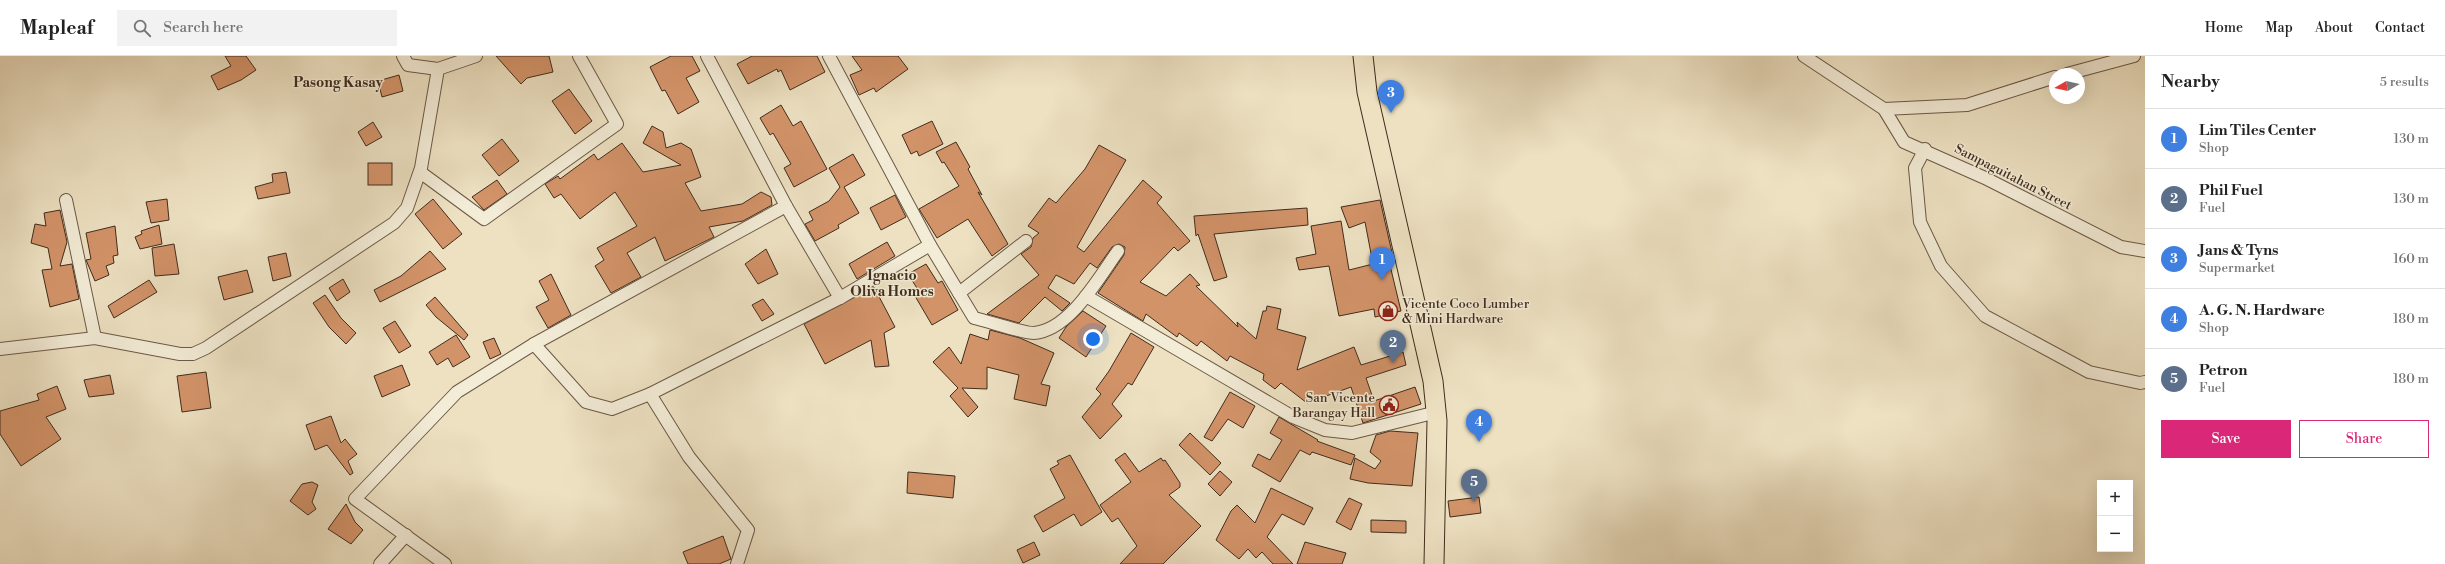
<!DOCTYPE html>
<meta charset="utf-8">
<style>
body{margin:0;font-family:"Libre Bodoni",serif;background:#f2f2f2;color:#222}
.controls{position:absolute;right:12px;bottom:12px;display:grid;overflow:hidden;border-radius:0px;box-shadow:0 4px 16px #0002}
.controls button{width:36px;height:36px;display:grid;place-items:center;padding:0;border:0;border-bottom:1px solid #e0e0e0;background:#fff;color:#222;font:20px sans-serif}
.compass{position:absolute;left:2049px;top:12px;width:36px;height:36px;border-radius:50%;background:#fff;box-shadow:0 4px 16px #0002;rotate:261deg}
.you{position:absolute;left:1093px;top:283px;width:14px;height:14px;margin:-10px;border:3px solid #fff;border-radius:50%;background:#1a73e8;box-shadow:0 0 0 6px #1a73e833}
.badge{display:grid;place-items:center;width:26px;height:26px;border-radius:50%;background:#db2777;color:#fff;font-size:13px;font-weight:700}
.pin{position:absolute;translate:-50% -33px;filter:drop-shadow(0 1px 2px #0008)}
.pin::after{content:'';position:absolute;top:21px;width:14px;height:12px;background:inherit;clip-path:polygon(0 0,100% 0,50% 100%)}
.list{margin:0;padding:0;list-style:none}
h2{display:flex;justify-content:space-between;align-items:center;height:52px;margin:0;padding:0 16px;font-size:17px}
h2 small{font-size:13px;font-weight:400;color:#767676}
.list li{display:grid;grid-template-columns:26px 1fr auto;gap:12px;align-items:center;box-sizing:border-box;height:60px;padding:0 16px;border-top:1px solid #e0e0e0}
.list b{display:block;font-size:15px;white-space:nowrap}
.list p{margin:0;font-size:13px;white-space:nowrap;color:#767676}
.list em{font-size:13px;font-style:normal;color:#767676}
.actions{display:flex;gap:8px;padding:12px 16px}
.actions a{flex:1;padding:9px 0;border:1px solid #db2777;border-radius:0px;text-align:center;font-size:14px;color:#db2777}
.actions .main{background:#db2777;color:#fff}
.icon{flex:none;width:22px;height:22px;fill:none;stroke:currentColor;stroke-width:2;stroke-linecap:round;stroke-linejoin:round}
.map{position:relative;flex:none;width:2145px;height:508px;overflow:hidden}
header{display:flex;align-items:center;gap:24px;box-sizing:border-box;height:56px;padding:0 20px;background:#fff;border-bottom:1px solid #e0e0e0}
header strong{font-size:19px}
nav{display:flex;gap:22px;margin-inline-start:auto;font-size:14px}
.search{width:280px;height:36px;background:#f2f2f2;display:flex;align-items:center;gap:10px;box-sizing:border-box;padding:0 14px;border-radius:0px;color:#767676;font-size:15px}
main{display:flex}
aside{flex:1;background:#fff}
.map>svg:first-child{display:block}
</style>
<header>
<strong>Mapleaf</strong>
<div class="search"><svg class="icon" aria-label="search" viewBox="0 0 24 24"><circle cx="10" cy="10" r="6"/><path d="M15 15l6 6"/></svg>Search here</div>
<nav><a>Home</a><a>Map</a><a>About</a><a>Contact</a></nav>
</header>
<main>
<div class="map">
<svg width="2145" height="508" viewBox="0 0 2145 508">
<rect width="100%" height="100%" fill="#ede1c2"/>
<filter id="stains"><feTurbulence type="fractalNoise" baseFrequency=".005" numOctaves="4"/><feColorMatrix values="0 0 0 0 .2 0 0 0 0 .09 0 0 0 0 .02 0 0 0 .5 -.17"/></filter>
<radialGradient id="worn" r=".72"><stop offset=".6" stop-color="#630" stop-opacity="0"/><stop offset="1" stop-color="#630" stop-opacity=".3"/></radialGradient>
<!-- building -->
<g fill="#d39369" stroke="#412c1d">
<polygon points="225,0 246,0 256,14 241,24 218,34 211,20 231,10"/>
<polygon points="496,0 549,0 553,16 527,22 521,28"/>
<polygon points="671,0 692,0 700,15 686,22 699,46 678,58 665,34 662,35 650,11"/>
<polygon points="752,0 817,0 825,16 790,34 781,14 778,16 777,13 748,28 737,8"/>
<polygon points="852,0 898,0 908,13 876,36 874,32 859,39 850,19 862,14"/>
<polygon points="399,19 403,35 382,41 378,25"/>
<polygon points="569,33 592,65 575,78 552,45"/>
<polygon points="781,49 793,70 801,65 827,113 794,131 784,112 791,108 773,77 770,79 760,62"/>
<polygon points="932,65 943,88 919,100 917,95 911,98 902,79"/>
<polygon points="373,66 382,81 366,90 358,76"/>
<polygon points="652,70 663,76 666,92 681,87 691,93 701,121 685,127 701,155 742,148 761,136 771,141 772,149 743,165 709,171 714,181 665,205 655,181 627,197 641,221 611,237 595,210 604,204 597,192 637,170 615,136 580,163 561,138 554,142 545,128 558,120 560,123 594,98 598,104 622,87 643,116 681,109 643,87"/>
<polygon points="502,83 519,105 499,120 482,99"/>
<polygon points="956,86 970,111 968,113 982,139 978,136 1008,188 992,200 968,163 937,182 919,153 959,130 944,106 942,107 936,96"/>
<polygon points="1099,89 1126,104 1077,191 1084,196 1143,124 1162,141 1157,147 1190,185 1178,195 1174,191 1140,226 1166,240 1190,218 1200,229 1196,230 1238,271 1237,266 1256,283 1263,255 1266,255 1267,250 1281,253 1277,273 1306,281 1297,314 1354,291 1361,309 1403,296 1406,309 1366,322 1374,345 1415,331 1421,348 1363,367 1351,331 1307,347 1281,327 1275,333 1263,324 1264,318 1230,300 1227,305 1201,285 1197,290 1179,277 1177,281 1146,258 1143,265 1098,237 1124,199 1125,191 1119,188 1112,191 1097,212 1090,207 1074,228 1056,219 1048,232 1070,247 1062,255 1045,241 1019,267 987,258 1039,219 1021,198 1031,191 1033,182 1039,177 1028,170 1049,142 1056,147 1085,113"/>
<polygon points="853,98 865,119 844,131 859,157 838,169 839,172 815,185 805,168 813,164 809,156 829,145 840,131 829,112"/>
<rect x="368" y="107" width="24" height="22"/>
<polygon points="286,116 290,137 258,143 255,131 273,126 272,118"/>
<polygon points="497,124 507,138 484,154 472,141"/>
<polygon points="895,139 906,161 881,174 870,152"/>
<polygon points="167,143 169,164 151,167 146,146"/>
<polygon points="433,143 462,178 443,193 415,158"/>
<polygon points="1380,144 1393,201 1388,201 1401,255 1375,261 1374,253 1339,260 1329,210 1299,214 1296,202 1316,198 1311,170 1341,165 1349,214 1373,208 1365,166 1349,172 1341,151"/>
<polygon points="1307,152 1308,169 1214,178 1227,221 1214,225 1198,178 1196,180 1194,160"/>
<polygon points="60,154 67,186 60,210 72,208 79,243 50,251 42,214 52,213 48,192 31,187 35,168 46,170 44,157"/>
<polygon points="159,169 162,188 140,193 135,181 142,178 141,175"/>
<polygon points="115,170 118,199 113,200 114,207 106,210 109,219 95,225 86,204 91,203 86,177"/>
<polygon points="887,186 895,200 857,223 849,208"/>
<polygon points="174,188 179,218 155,220 152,192"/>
<polygon points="766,193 778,218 758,228 745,208"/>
<polygon points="430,195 446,213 380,246 374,234 401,220"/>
<polygon points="286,197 291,220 273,225 268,201"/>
<polygon points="926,208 938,227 942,225 958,254 932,269 915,240 920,237 908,218"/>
<polygon points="247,214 253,236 224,244 218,221"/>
<polygon points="551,218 571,259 548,272 536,251 549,244 539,225"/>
<polygon points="343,223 350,236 337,245 329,232"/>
<polygon points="149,224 157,236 114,262 108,250"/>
<polygon points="874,231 895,271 884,277 889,310 875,311 871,284 825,308 804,268"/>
<polygon points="325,239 341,262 356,277 346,288 329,271 313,247"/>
<polygon points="435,241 468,279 464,284 436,261 426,249"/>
<polygon points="763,243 774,258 762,265 752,249"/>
<polygon points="1083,255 1106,270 1086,301 1059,282 1066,271"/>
<polygon points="395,265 411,290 399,297 383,272"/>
<polygon points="990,274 1020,282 1054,297 1041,328 1050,330 1046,350 1014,343 1019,319 987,311 987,333 962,332 978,351 968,361 950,340 958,332 933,306 949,291 961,308 970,278 988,284"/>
<polygon points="1131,277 1154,291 1132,329 1128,327 1112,348 1122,360 1100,383 1082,361 1101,338 1096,333 1109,315"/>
<polygon points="456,279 470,301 453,311 448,302 437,309 429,296"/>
<polygon points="494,282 501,298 490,303 483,286"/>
<polygon points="402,309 410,329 382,341 374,320"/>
<polygon points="206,316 211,352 182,356 177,320"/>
<polygon points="110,319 114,338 89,341 84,324"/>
<polygon points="57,330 66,353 46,361 61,383 21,410 0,378 0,355 39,344 37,338"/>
<polygon points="1230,336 1255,350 1243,372 1228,363 1212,385 1204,381"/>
<polygon points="331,360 341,387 345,383 357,398 348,405 353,417 350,419 327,389 315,394 306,369"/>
<polygon points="1279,361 1318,384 1317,385 1355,399 1351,409 1312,396 1310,399 1300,394 1280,426 1252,410 1258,398 1270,404 1282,384 1270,377"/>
<polygon points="1390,375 1418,377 1412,430 1368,427 1350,423 1355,402 1375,413 1381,405 1370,396 1376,379"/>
<polygon points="1190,377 1221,407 1210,419 1179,389"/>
<polygon points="1125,397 1139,416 1161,402 1163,405 1165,404 1180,427 1180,431 1169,439 1201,470 1163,508 1120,508 1137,490 1118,462 1112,466 1100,449 1131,426 1115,404"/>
<polygon points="1070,399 1102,456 1081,470 1074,458 1043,476 1034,460 1065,442 1050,413 1059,408 1057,405"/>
<polygon points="1220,415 1232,426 1220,440 1208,428"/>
<polygon points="908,416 955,420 953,442 907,437"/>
<polygon points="312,426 318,429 312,446 316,453 308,459 290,445 302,428"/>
<polygon points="1271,432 1313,452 1304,469 1282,458 1267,481 1293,508 1273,508 1262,496 1256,502 1248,493 1239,503 1216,484 1231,455 1237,449 1255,467"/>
<polygon points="1479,441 1481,457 1450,461 1448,445"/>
<polygon points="1349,442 1362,448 1351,474 1336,466"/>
<polygon points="346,448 355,466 363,474 351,488 328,473"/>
<polygon points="1371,464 1406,465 1406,477 1371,476"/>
<polygon points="723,480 731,503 719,508 688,508 683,496"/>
<polygon points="1034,486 1040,499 1023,507 1017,494"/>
<polygon points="1305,486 1346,497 1342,508 1297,508"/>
</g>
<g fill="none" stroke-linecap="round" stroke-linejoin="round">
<!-- minor casing -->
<g stroke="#6c5946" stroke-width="14">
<g id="minor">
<polyline points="403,0 408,9 438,13"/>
<polyline points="707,0 786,150 840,242"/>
<path d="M 829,0 L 930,189 L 974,262 C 988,265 1022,277 1034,277 C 1070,274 1099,221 1118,195"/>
<polyline points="1804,0 1884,53 1904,86 1985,122 2121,191 2145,195"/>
<polyline points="2067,18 2134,0"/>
<polyline points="1884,53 1967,49 2055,21"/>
<polyline points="1925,93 1915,112 1920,166 1941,210 1985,260 2089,316 2140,327 2145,326"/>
<polyline points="420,116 484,163 617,68 579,0"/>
<polyline points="66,144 95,282"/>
<polyline points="959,237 1026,185"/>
<polyline points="1086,240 1293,361 1325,374 1352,377 1437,356"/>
<polyline points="534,288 586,346 612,353 650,338 840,242 930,189"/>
<polyline points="0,293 95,282 180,298 193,298 206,292 394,167 407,152 421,112 438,13 476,0"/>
<polyline points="650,338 689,401 748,474 737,508"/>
<polyline points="380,508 406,479"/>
<polyline points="445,508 355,443 457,336 534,288 786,150"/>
</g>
</g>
<!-- primary casing -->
<g stroke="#412c1d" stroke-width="21">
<polyline id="primary" points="1363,0 1367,36 1433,325 1437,365 1434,508"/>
</g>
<!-- minor -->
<use href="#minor" stroke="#f3ecd7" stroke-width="12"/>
<!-- primary -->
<use href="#primary" stroke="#ede1c2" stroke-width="19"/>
</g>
<!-- icons -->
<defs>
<g id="shop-ring" transform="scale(1)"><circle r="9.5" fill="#f3ecd7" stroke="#8f2418" stroke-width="1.5"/><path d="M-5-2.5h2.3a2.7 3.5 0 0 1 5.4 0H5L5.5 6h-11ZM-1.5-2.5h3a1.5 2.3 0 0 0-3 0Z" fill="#8f2418"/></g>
<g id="civic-ring" transform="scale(1)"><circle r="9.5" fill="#f3ecd7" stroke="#8f2418" stroke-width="1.5"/><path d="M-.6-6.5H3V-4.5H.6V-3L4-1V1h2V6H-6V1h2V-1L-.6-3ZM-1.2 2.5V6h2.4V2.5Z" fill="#8f2418"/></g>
</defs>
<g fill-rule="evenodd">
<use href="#shop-ring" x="1388" y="255"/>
<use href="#civic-ring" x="1389" y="349"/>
</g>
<g text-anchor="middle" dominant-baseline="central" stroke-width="3" stroke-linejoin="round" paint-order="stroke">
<!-- street labels -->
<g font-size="13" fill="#412c1d" stroke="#f3ecd7">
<text transform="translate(2013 121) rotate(27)">Sampaguitahan Street</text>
</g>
<!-- poi labels -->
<g font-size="13" fill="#412c1d" stroke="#f3ecd7" text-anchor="start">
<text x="1402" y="248">Vicente Coco Lumber<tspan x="1402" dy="15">&amp; Mini Hardware</tspan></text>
<text x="1375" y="342" text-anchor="end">San Vicente<tspan x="1375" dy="15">Barangay Hall</tspan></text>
</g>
<!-- neighbourhood labels -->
<g font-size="14" font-weight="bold" fill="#412c1d" stroke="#f3ecd7">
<text x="338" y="27">Pasong Kasay</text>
<text x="892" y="220">Ignacio<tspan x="892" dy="16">Oliva Homes</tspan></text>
</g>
</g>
<rect width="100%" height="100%" filter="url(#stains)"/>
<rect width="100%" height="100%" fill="url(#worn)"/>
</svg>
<div class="controls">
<button>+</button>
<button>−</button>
</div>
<svg class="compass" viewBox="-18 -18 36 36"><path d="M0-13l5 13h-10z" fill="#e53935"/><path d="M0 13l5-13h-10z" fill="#767676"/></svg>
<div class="you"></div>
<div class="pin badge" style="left:1382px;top:224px;background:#3f7fe0">1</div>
<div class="pin badge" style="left:1393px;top:307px;background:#5c6f8a">2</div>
<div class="pin badge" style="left:1391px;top:57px;background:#3f7fe0">3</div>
<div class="pin badge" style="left:1479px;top:386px;background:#3f7fe0">4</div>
<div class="pin badge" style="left:1474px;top:446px;background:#5c6f8a">5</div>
</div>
<aside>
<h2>Nearby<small>5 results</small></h2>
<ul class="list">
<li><span class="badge" style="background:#3f7fe0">1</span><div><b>Lim Tiles Center</b><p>Shop</p></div><em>130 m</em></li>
<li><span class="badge" style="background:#5c6f8a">2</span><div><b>Phil Fuel</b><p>Fuel</p></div><em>130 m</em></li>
<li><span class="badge" style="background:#3f7fe0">3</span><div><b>Jans &amp; Tyns</b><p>Supermarket</p></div><em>160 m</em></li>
<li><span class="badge" style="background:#3f7fe0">4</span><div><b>A. G. N. Hardware</b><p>Shop</p></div><em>180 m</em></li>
<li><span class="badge" style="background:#5c6f8a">5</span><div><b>Petron</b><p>Fuel</p></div><em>180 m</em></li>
</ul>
<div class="actions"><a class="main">Save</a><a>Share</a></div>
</aside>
</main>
